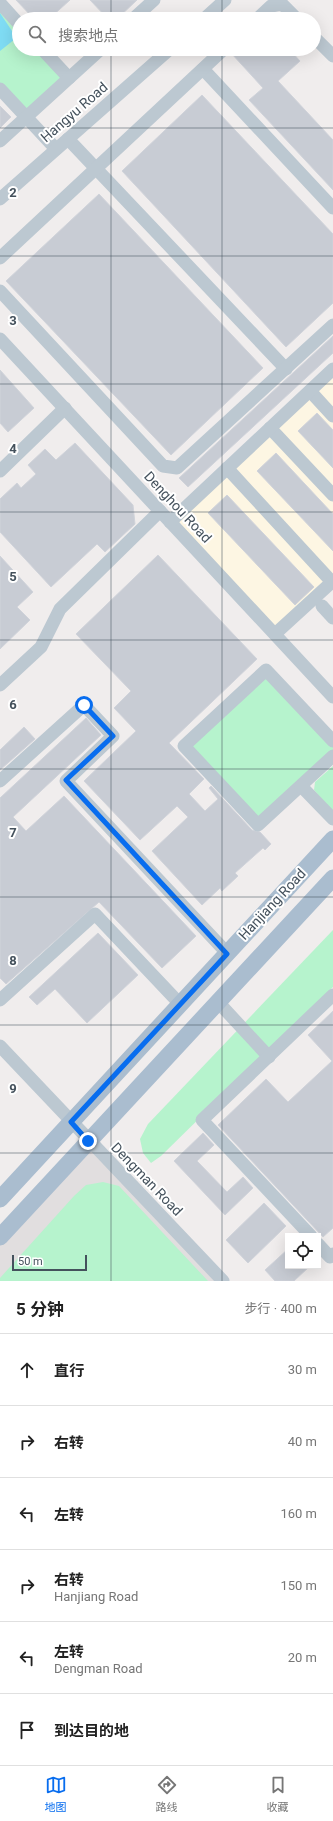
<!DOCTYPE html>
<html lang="zh">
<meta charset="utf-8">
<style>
body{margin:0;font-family:Roboto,"Noto Sans SC",sans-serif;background:#f2f2f2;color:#222}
.controls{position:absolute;right:12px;bottom:12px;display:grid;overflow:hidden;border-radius:0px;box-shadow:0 4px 16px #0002}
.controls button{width:36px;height:36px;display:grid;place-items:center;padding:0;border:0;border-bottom:1px solid #e0e0e0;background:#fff;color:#222;font:20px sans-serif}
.scale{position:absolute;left:12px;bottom:10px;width:75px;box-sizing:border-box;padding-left:4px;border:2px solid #44515c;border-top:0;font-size:11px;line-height:14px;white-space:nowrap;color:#44515c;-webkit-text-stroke:3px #fff;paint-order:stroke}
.stop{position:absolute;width:12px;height:12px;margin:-9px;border:3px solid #086def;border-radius:50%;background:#fff}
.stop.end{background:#086def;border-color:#fff;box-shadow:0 1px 4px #0008}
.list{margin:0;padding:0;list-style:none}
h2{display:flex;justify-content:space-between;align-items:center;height:52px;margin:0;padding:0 16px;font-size:17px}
h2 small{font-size:13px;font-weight:400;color:#767676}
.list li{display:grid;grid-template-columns:26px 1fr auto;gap:12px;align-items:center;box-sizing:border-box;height:72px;padding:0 16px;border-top:1px solid #e0e0e0}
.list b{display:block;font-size:15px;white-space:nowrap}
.list p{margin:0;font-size:13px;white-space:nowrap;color:#767676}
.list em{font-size:13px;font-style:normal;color:#767676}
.icon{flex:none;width:22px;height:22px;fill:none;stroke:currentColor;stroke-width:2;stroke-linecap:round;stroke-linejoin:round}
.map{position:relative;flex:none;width:333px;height:1281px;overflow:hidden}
.search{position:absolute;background:#fff;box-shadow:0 4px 16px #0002;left:12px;right:12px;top:12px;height:44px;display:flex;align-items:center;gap:10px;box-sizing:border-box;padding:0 14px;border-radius:22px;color:#767676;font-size:15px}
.sheet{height:484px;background:#fff}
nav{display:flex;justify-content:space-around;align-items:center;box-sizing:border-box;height:56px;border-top:1px solid #e0e0e0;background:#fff;font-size:11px;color:#767676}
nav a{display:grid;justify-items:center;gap:2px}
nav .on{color:#086def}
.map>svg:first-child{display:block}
</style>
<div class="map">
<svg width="333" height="1281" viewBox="0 0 333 1281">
<rect width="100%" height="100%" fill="#f0eded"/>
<!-- commercial -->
<polygon fill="#fdf6e3" points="333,369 333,581 275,634 170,522"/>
<!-- education -->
<polygon fill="#e1dedf" points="89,1141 220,1281 0,1281 0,1237"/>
<!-- green -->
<g fill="#b6f3cd">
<polygon points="0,3 19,24 19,49 42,49 69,78 26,117 0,89"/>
<polygon points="266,670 333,741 333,756 258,825 184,746"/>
<polygon points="333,766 333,812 314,790 315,782"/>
<polygon points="333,930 333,987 161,1156 151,1163 143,1153 140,1139 148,1124"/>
<polygon points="103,1182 119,1186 208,1281 0,1281 0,1278 74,1196 86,1185"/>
</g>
<!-- water -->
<polygon fill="#7fdcf4" points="0,13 12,31 15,39 0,51"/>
<!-- building -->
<g fill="#c8ccd4" stroke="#d0d3da">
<polygon points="16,0 70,0 49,19 34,19"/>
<polygon points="90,0 137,0 117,19 108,19"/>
<polygon points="234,49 289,49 300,61 278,81 333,140 333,190 249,100 263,88 231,53"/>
<polygon points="202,95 333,234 333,303 286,347 122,171"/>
<polygon points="0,106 11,117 0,128"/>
<polygon points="99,194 263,368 171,455 6,281"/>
<polygon points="333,336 333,353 188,487 179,478"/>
<polygon points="0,370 34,408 8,432 0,423"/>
<polygon points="317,413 333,430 333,468 298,431"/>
<polygon points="75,443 133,505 135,524 105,552 97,544 51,587 0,532 0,499 17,483 21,488 36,474 28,465 45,449 56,460"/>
<polygon points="276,453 333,514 333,551 257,471"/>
<polygon points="227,495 314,587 295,605 208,513"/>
<polygon points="158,555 257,659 169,743 204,779 189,794 205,811 218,799 209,788 211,786 252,830 260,832 271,844 265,850 263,848 235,873 238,876 222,891 220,888 202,905 152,851 188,817 177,806 140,840 84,781 136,731 114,708 131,691 76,634"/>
<polygon points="0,556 33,592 17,607 30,620 0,649"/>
<polygon points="86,718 101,735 13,817 26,831 64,796 196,936 162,968 99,902 6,984 0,978 0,798"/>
<polygon points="24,727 35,739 0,770 0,750"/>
<polygon points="98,933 138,975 87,1023 55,989 37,1005 29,997"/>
<polygon points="333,1011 333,1228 323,1237 218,1125 266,1079 288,1102 332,1061 308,1035"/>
<polygon points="203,1133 214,1145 197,1161 227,1192 243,1177 253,1188 225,1215 174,1161"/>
<polygon points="264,1203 286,1226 248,1263 226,1240"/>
<polygon points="288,1249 288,1266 310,1266 294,1281 275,1281 265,1270"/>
</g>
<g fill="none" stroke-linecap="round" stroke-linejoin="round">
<!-- minor -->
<g stroke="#bcc8d1" stroke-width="13">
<polyline points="0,3 19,24"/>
<polyline points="133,19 154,0"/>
<polyline points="204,19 225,0"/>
<polyline points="257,19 271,6 282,4 297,19"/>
<polyline points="314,37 333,56"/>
<polyline points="42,49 69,78"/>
<polyline points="203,69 333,208"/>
<polyline points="0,89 56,149"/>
<polyline points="68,139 286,369"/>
<polyline points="0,141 101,49"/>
<polyline points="0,199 170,49"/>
<polyline points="0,258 224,49"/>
<polyline points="0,291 163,466 177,468 333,325"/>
<polyline points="0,339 333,697"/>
<polyline points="310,391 333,416"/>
<polyline points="270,428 333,495"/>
<polyline points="227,468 332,582"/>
<polyline points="0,471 65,408"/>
<polyline points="170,522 333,369"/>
<polyline points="322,606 333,618"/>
<polyline points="275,634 333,581"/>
<polyline points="0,685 41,647 60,609 160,511"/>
<polyline points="333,741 266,670 184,746 258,825 333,756"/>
<polyline points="0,781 84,705 113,736 66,781 227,953"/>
<polyline points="301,786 333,819"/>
<polyline points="0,1000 95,914 180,1004"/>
<polyline points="218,1002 269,1057"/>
<polyline points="0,1046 223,1281"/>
<polyline points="311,1236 202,1120 333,995"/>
<polyline points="318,1244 330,1257 333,1254"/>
</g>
<!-- major -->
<g stroke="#aabdcf" stroke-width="17">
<polyline points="0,1199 333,839"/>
<polyline points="0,1237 333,878"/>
</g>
</g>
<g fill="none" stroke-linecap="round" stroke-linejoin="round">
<!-- route -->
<polyline stroke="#086def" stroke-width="5" points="84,705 113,736 66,780 227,954 71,1122 88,1141"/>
</g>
<!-- grid -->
<path fill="none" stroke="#44515c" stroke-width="1" stroke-opacity="0.55" d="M 111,0 L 111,19M 222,0 L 222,19M 111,49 L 111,1281M 222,49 L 222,1281M 0,128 L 333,128M 0,256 L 333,256M 0,384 L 333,384M 0,512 L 333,512M 0,640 L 333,640M 0,769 L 333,769M 0,897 L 333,897M 0,1025 L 333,1025M 0,1153 L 333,1153"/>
<g text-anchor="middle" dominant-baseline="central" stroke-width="4" stroke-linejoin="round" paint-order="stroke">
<!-- street labels -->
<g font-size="14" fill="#44515c" stroke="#fff">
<text transform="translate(74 112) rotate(-41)">Hangyu Road</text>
<text transform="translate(178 507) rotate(47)">Denghou Road</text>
<text transform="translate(272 904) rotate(-47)">Hanjiang Road</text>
<text transform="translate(147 1179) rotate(46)">Dengman Road</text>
</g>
</g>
<g font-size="13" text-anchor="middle" font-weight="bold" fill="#44515c" stroke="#fff" stroke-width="4" stroke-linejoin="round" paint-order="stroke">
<text x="13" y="197">2</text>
<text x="13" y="325">3</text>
<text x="13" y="453">4</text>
<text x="13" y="581">5</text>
<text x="13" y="709">6</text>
<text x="13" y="837">7</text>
<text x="13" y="965">8</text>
<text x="13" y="1093">9</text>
</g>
</svg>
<div class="controls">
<button><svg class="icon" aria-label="locate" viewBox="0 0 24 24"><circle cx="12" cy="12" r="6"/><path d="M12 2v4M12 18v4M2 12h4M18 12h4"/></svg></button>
</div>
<div class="scale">50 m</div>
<div class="stop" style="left:84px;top:705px"></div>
<div class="stop end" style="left:88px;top:1141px"></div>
<div class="search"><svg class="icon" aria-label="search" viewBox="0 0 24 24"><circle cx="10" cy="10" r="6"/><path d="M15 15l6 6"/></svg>搜索地点</div>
</div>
<section class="sheet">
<h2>5 分钟<small>步行 · 400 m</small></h2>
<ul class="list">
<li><svg class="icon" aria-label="ahead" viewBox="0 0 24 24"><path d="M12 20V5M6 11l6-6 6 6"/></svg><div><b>直行</b></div><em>30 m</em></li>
<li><svg class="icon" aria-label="right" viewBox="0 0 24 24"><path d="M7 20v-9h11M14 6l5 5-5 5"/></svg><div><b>右转</b></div><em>40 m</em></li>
<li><svg class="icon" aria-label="left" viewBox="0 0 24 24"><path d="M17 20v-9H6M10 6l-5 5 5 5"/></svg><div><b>左转</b></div><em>160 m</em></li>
<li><svg class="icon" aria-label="right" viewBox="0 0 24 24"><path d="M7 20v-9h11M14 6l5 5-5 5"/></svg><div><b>右转</b><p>Hanjiang Road</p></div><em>150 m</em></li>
<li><svg class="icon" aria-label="left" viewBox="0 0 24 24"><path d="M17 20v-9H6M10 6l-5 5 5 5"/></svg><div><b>左转</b><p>Dengman Road</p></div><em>20 m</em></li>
<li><svg class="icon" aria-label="arrive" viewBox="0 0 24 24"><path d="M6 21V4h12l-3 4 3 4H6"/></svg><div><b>到达目的地</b></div></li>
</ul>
</section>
<nav>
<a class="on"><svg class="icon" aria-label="map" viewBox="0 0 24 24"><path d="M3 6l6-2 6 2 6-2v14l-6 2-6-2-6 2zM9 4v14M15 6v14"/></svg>地图</a>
<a><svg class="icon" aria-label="directions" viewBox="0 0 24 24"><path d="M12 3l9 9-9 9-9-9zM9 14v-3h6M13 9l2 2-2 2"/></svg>路线</a>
<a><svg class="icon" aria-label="saved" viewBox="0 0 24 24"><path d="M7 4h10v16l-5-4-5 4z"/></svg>收藏</a>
</nav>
